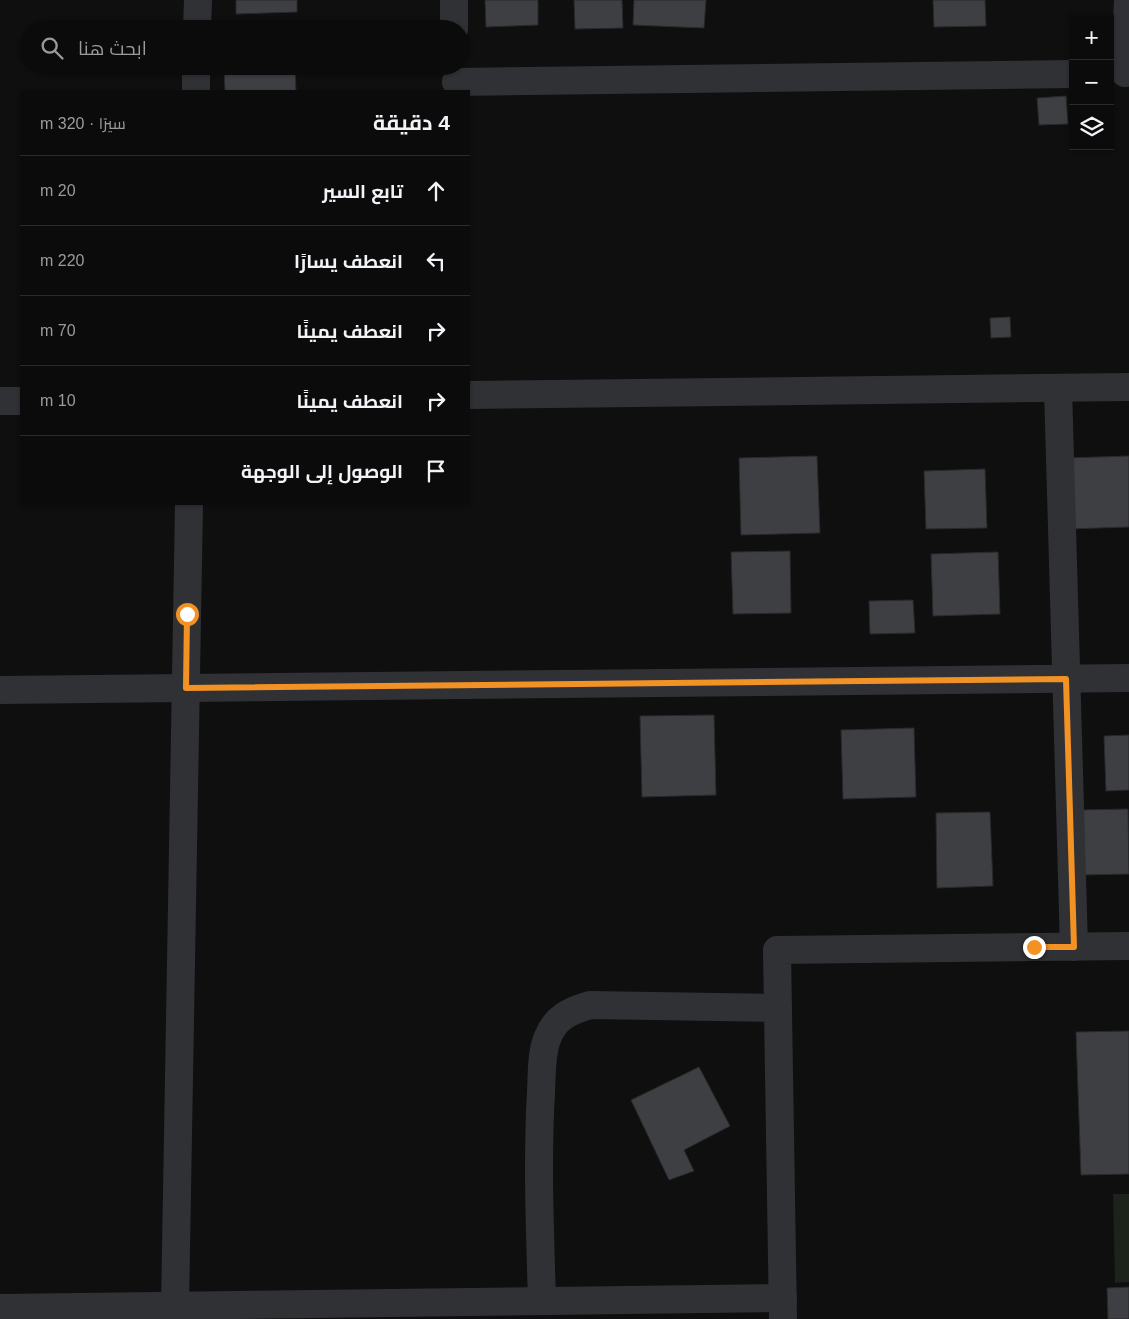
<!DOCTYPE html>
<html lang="ar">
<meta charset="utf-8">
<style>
body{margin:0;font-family:Helvetica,Cairo,sans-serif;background:#19191a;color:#f1f3f6;direction:rtl}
.controls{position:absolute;right:15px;top:15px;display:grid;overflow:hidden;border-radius:0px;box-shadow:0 1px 4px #0004}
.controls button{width:45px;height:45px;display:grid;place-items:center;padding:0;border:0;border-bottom:1px solid #2b2b2d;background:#0b0b0c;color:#f1f3f6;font:25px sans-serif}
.stop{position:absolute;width:15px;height:15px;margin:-11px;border:4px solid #f39224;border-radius:50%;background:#fff}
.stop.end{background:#f39224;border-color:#fff;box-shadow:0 1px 5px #0008}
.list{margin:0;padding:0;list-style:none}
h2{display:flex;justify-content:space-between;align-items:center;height:65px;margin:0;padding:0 20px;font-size:21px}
h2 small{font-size:16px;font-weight:400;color:#9a9b9d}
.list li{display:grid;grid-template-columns:32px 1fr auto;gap:15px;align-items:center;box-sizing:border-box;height:70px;padding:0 20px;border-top:1px solid #2b2b2d}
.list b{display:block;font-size:19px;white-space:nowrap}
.list em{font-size:16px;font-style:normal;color:#9a9b9d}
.icon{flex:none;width:28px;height:28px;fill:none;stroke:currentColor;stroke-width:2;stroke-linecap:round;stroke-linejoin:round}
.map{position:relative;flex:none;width:1129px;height:1319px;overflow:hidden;direction:ltr}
.search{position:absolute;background:#0b0b0c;box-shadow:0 1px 4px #0004;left:20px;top:20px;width:450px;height:55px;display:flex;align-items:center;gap:12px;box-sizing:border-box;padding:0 18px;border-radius:28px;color:#9a9b9d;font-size:19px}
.panel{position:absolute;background:#0b0b0c;box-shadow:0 1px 4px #0004;left:20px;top:90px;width:450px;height:415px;border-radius:0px;direction:rtl}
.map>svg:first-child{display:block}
</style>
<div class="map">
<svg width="1129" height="1319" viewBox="0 0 1129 1319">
<rect width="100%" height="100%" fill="#0f0f10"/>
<!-- green -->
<polygon fill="#1b231b" points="1113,1194 1129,1194 1129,1282 1115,1283"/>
<!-- building -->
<g fill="#3e3f43" stroke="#29292c">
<polygon points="236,0 297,0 297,12 236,14"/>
<polygon points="485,0 538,0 538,25 486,27"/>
<polygon points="574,0 622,0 623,28 575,29"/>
<polygon points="634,0 706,0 704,28 633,25"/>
<polygon points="933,0 985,0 986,26 934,27"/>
<polygon points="224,66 295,66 296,91 225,91"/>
<polygon points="1066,96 1068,124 1039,125 1037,98"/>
<polygon points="1010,317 1011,337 991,338 990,318"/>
<polygon points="817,456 820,533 741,535 739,458"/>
<polygon points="1129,456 1129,527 1068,529 1066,458"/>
<polygon points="985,469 987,528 926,529 924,471"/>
<polygon points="790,551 791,613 733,614 731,552"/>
<polygon points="998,552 1000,614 933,616 931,554"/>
<polygon points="913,600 915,633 870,634 869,601"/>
<polygon points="714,715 716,795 642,797 640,716"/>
<polygon points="914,728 916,797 843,799 841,730"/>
<polygon points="1129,735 1129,790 1106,791 1104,736"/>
<polygon points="1128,809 1129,874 1083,875 1081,810"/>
<polygon points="990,812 993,886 937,888 936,813"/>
<polygon points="1129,1031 1129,1174 1081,1175 1076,1032"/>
<polygon points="699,1067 730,1126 684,1150 694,1171 669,1180 631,1100"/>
<polygon points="1129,1287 1129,1319 1108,1319 1107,1288"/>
</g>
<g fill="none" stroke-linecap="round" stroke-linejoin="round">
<!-- street -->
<g stroke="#303135" stroke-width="28">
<polyline points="454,0 454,29"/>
<polyline points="197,29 198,0"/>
<polyline points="1125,73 1128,0"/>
<polyline points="456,82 1073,74"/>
<polyline points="196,91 196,66"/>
<polyline points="1058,388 1074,947"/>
<polyline points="469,395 1129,387"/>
<polyline points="0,401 21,401"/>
<polyline points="0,690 1129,678"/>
<path d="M 542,1301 C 540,1232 537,1161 541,1092 C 542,1075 541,1055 547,1039 C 555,1017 570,1011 590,1005 L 778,1008"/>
<polyline points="175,1306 189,504"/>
<polyline points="0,1308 783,1298"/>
<polyline points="783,1319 777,950 1129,946"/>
</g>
</g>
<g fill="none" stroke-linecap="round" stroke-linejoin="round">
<!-- route -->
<polyline stroke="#f39224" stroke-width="6" points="187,614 186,688 1066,679 1074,947 1034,947"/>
</g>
</svg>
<div class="controls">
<button>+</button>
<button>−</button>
<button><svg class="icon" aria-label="layers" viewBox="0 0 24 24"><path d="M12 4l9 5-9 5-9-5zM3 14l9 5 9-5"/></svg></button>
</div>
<div class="stop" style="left:187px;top:614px"></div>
<div class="stop end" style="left:1034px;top:947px"></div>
<div class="search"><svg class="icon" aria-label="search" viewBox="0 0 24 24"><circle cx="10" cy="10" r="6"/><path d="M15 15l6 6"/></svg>ابحث هنا</div>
<section class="panel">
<h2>4 دقيقة<small>سيرًا · 320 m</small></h2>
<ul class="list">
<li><svg class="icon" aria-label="ahead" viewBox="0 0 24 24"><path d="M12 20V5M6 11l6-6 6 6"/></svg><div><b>تابع السير</b></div><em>20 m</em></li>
<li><svg class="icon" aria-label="left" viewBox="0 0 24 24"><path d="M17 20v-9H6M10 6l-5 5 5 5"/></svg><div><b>انعطف يسارًا</b></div><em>220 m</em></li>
<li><svg class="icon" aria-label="right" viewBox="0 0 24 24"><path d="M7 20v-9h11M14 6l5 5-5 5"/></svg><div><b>انعطف يمينًا</b></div><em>70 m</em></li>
<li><svg class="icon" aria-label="right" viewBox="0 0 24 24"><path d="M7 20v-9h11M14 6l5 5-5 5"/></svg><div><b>انعطف يمينًا</b></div><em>10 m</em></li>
<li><svg class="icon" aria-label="arrive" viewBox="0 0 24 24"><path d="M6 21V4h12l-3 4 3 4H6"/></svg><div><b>الوصول إلى الوجهة</b></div></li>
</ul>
</section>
</div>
